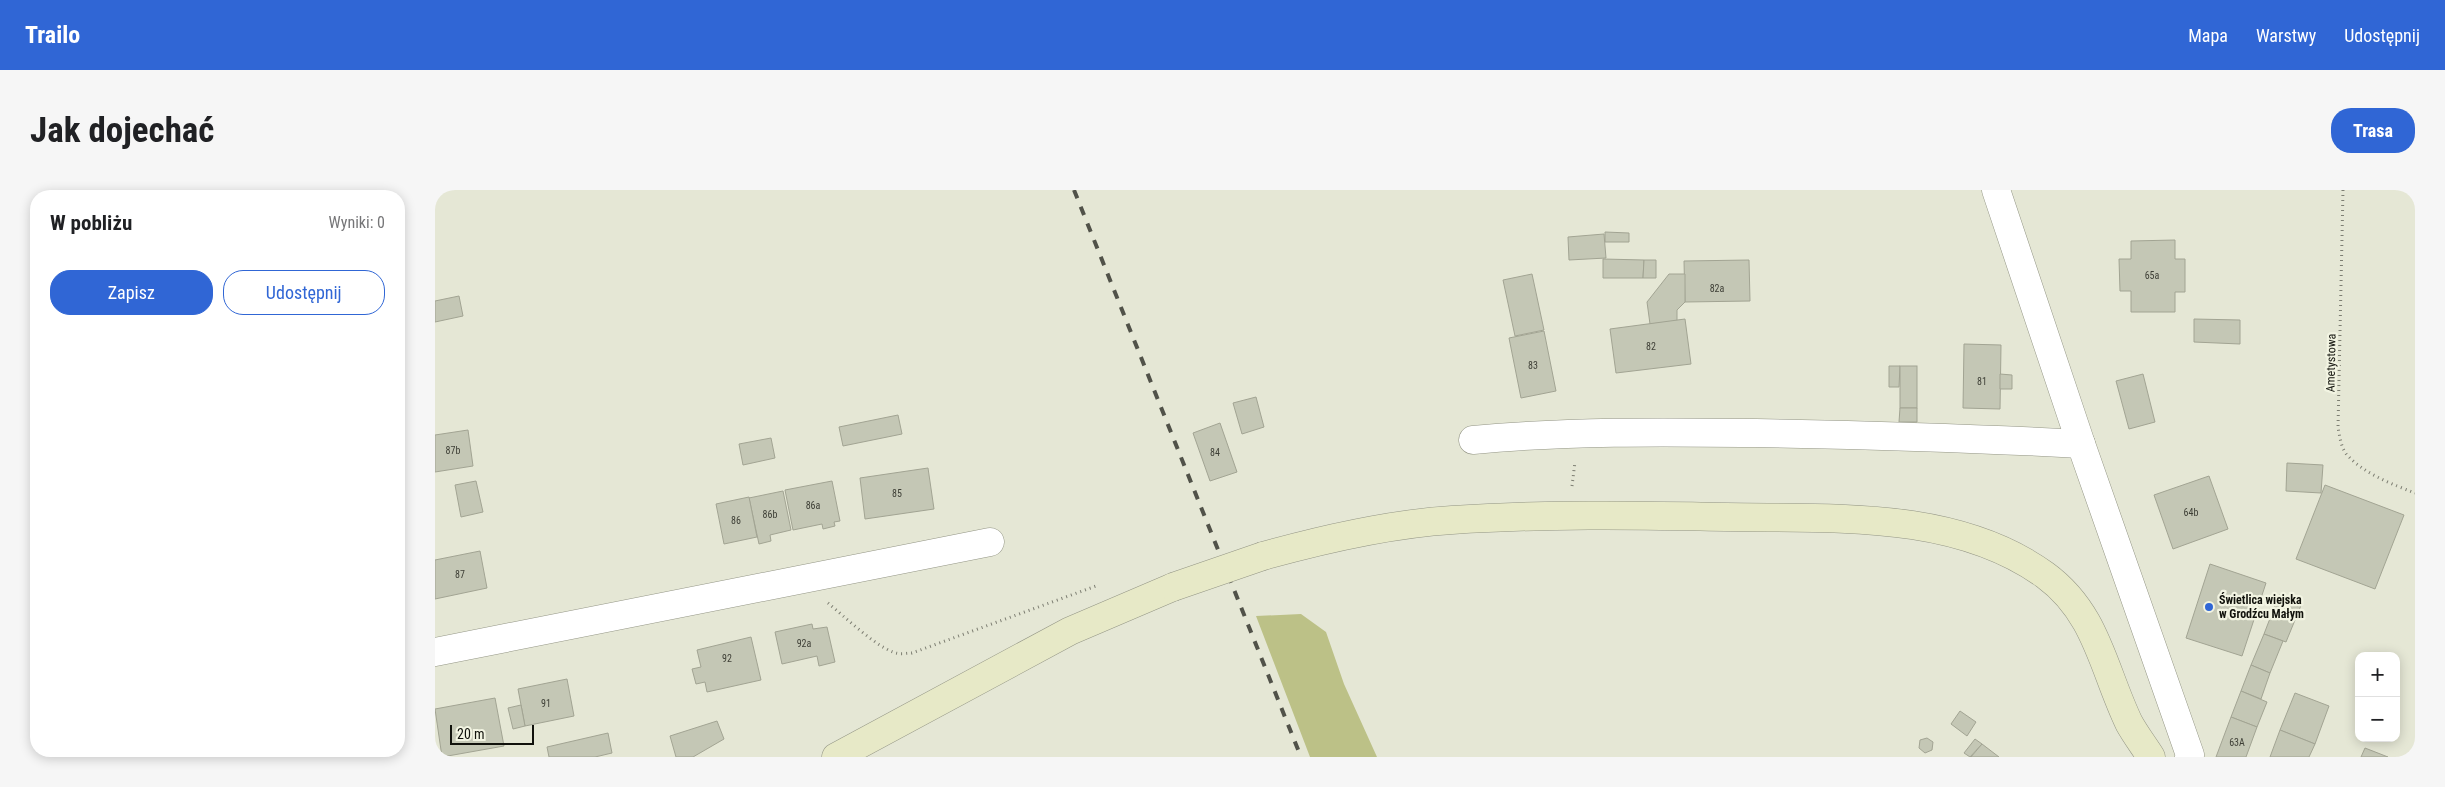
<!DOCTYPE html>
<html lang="pl">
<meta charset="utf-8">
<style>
body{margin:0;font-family:"Roboto Condensed",sans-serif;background:#f6f6f6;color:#202124}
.controls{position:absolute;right:15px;bottom:15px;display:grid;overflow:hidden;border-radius:10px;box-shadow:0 2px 12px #0003}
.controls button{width:45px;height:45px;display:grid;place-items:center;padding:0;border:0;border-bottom:1px solid #e0e0e0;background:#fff;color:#202124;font:25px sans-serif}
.scale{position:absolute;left:15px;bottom:12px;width:84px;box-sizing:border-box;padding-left:5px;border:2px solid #11120c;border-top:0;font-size:14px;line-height:18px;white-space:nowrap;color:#11120c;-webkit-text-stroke:4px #f2f4e2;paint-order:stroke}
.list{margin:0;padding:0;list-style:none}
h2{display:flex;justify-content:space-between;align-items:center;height:65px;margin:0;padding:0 20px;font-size:21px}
h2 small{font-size:16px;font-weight:400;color:#757577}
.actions{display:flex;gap:10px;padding:15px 20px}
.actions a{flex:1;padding:11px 0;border:1px solid #3066d5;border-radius:20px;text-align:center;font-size:18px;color:#3066d5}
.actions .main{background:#3066d5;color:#fff}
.map{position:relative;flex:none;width:1980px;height:567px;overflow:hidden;border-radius:20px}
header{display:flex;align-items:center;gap:30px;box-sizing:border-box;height:70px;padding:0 25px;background:#3066d5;color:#fff}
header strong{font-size:24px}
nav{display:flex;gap:28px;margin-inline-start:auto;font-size:18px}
.intro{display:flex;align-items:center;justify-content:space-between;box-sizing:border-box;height:120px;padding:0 30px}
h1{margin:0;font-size:35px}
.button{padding:12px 22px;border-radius:20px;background:#3066d5;color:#fff;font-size:18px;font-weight:700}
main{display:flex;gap:30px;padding:0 30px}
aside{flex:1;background:#fff;border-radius:20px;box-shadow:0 2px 12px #0003}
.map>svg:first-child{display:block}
</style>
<header>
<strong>Trailo</strong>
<nav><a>Mapa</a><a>Warstwy</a><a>Udostępnij</a></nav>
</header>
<div class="intro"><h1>Jak dojechać</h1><a class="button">Trasa</a></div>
<main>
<aside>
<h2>W pobliżu<small>Wyniki: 0</small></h2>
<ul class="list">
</ul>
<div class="actions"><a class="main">Zapisz</a><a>Udostępnij</a></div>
</aside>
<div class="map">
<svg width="1980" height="567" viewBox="0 0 1980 567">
<rect width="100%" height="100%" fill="#e5e7d5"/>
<!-- green -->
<polygon fill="#bcc187" points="866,424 891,442 909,494 942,567 875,567 821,426"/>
<!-- building -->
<g fill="#c4c7b5" stroke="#a2a493">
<polygon points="1170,42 1194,43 1194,52 1170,52"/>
<polygon points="1169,44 1171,68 1134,70 1133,47"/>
<polygon points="1740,50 1740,69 1750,69 1750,102 1740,102 1740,122 1696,122 1696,101 1685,101 1684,69 1696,69 1696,51"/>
<polygon points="1168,69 1209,70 1208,88 1168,88"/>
<polygon points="1209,70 1221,70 1221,88 1208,88"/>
<polygon points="1314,70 1315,111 1250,112 1249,71"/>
<polygon points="1097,84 1109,140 1080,146 1068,90"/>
<polygon points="1234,84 1250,84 1250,112 1242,120 1242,131 1215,134 1212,112"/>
<polygon points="24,106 28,126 0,132 0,111"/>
<polygon points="1250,129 1256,174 1181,183 1175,139"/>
<polygon points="1759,129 1805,130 1805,154 1759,152"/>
<polygon points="1109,141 1121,201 1086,208 1074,148"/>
<polygon points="1529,154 1566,155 1565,219 1528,218"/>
<polygon points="1454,176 1465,176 1464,197 1454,197"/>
<rect x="1465" y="176" width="17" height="42"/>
<polygon points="1565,184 1577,185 1577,199 1565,199"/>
<polygon points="1708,184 1720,232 1694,239 1681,191"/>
<polygon points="821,207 829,237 807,244 798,213"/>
<polygon points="1465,218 1482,218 1482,232 1464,232"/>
<polygon points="463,225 467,244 408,256 404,237"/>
<polygon points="785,233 802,282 775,291 758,243"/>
<polygon points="33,240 38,276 0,282 0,245"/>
<polygon points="336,248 340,268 308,275 304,254"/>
<polygon points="1852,273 1888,275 1886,303 1851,301"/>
<polygon points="493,278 499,319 430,329 425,288"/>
<polygon points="1774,286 1793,339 1738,359 1719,305"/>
<polygon points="41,291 48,322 26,327 20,295"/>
<polygon points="397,291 405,331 399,332 400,336 388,339 387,334 358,340 350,300"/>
<polygon points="1890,295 1969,325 1940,399 1861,369"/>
<polygon points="348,301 356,340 335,345 336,351 324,354 314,308"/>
<polygon points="314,307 322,347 289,354 281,314"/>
<polygon points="45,361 52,398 0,409 0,370"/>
<polygon points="1775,374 1831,393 1807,466 1751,448"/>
<polygon points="1844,405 1867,413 1851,452 1829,444"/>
<polygon points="377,434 378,439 392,437 400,472 384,476 382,466 347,474 340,442"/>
<polygon points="1829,444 1848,451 1835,483 1816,475"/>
<polygon points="316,447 326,490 272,502 270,492 261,494 257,479 266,477 262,460"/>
<polygon points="1816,475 1835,483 1826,509 1806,501"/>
<polygon points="132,489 139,526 90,536 83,499"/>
<polygon points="1806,501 1832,512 1822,537 1796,527"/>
<polygon points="1860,503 1894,516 1880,554 1845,540"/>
<polygon points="60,508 69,556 7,567 0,519"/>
<polygon points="86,515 90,536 78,539 73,518"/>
<polygon points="1525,521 1541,532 1532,546 1516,534"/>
<polygon points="1796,527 1822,537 1811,567 1781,567"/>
<polygon points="282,531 289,549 258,567 241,567 235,546"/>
<polygon points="1845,540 1880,554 1874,567 1835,567"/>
<polygon points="173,543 177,563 160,567 114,567 112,557"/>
<polygon points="1492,548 1498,552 1497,560 1490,563 1484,558 1485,550"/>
<polygon points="1540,549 1547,554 1535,567 1529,563"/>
<polygon points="1547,554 1564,567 1536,567"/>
<polygon points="1930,558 1953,567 1926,567"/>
</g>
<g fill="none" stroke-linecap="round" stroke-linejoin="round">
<!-- minor casing -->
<g stroke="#939585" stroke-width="29">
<g id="minor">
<polyline points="1561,0 1646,254 1755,565 1754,567"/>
<path d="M 1038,250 C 1132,241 1226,242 1321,243 C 1430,245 1538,248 1646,254"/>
<polyline points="0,462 555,352"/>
</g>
</g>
<!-- secondary casing -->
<g stroke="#939585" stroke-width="29">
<g id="secondary">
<path d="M 828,366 C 889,349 953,334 1017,330 C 1108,324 1200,325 1291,327 C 1397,329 1520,320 1610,385 C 1662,423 1668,479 1694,533 C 1700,544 1709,556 1716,567"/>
<polyline points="401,567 635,441 738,397"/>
</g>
</g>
<!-- path -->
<g stroke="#7d7e72" stroke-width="3" stroke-dasharray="1 4" stroke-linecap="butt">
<path d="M 1908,0 L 1903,238 C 1905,247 1906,260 1914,267 C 1930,284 1959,295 1980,303"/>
<polyline points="1137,296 1140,272"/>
<path d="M 393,413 C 410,427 439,455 458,462 C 464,465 471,463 477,463 L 661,396"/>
</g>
<!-- minor -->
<use href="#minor" stroke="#fff" stroke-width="28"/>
<!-- secondary -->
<use href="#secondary" stroke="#e7e9c7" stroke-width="28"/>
<!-- rail -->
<polyline stroke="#515249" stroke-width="4" stroke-dasharray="9 9" stroke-linecap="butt" points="639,0 866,567"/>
<!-- secondary-bridge casing -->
<g stroke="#939585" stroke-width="29" stroke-linecap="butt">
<polyline id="secondary-bridge" points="738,397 828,366"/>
</g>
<!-- secondary-bridge -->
<use href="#secondary-bridge" stroke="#e7e9c7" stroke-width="28"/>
</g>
<!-- markers -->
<circle fill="#3066d5" stroke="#f2f4e2" stroke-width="2" cx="1774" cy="417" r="5"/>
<g text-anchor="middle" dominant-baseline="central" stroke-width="4.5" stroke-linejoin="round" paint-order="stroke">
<!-- number labels -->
<g font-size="10" fill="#3e3f36">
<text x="1717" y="85">65a</text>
<text x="1282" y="98">82a</text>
<text x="1216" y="156">82</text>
<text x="1098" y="175">83</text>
<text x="1547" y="191">81</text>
<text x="18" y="260">87b</text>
<text x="780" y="262">84</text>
<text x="462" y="303">85</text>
<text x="378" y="315">86a</text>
<text x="1756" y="322">64b</text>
<text x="335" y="324">86b</text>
<text x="301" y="330">86</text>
<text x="25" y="384">87</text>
<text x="369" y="453">92a</text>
<text x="292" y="468">92</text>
<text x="111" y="513">91</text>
<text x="1802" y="552">63A</text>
</g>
<!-- street labels -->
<g font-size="12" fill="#11120c" stroke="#f2f4e2">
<text transform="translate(1896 173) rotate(-89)">Ametystowa</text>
</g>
<!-- poi labels -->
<g font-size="12" font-weight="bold" fill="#11120c" stroke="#f2f4e2" text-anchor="start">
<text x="1784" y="410">Świetlica wiejska<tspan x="1784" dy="14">w Grodźcu Małym</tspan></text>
</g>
</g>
</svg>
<div class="controls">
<button>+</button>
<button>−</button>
</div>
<div class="scale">20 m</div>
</div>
</main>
